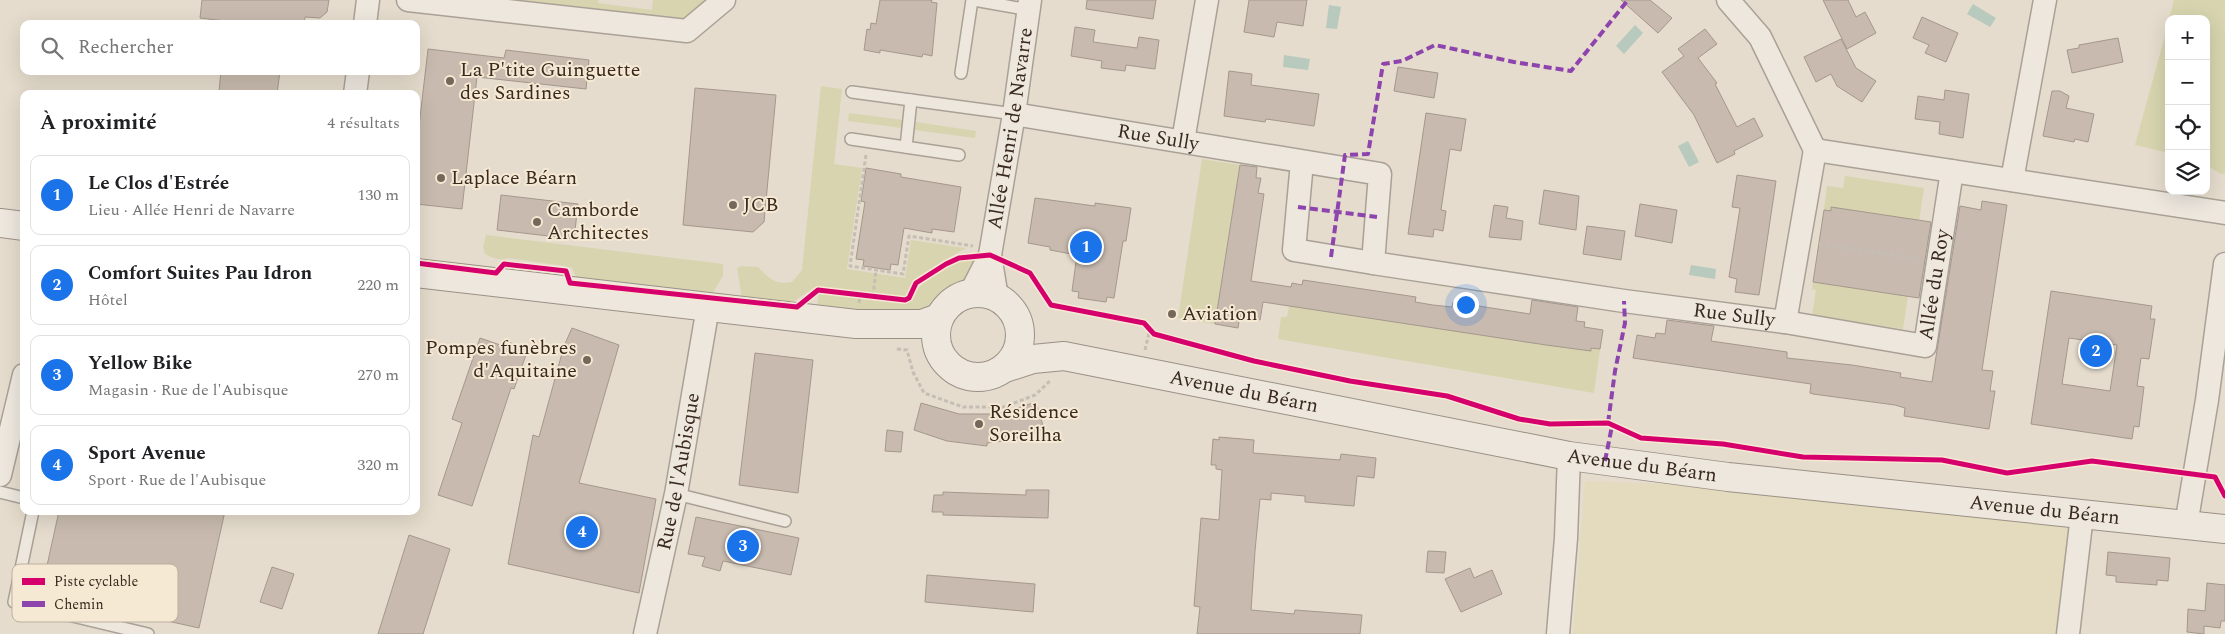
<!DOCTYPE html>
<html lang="fr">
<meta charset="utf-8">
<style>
body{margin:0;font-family:Spectral,serif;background:#f6f6f6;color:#202124}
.controls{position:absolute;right:15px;top:15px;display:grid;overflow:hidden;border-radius:10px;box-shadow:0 5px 20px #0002}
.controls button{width:45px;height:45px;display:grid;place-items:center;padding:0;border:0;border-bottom:1px solid #e0e0e0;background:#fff;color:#202124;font:25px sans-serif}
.you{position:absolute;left:1465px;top:304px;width:18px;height:18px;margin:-12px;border:4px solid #fff;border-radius:50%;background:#1a73e8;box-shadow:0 0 0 8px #1a73e833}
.badge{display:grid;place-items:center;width:32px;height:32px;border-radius:50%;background:#1a73e8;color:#fff;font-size:16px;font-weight:700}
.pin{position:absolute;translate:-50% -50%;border:2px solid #fff;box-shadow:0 1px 5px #0006}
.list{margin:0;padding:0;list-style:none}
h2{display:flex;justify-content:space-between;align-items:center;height:65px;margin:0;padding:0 20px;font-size:21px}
h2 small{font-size:16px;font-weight:400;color:#757577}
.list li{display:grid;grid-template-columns:32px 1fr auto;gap:15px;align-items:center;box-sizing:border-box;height:80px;margin:0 10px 10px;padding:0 10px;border:1px solid #e0e0e0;border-radius:10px}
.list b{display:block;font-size:19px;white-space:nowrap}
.list p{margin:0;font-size:16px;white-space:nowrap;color:#757577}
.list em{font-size:16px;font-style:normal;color:#757577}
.icon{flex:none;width:28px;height:28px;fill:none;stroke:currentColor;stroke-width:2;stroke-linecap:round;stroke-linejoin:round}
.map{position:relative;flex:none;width:2225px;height:634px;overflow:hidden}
.search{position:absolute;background:#fff;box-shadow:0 5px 20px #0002;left:20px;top:20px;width:400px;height:55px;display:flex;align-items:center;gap:12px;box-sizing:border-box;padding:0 18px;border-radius:10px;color:#757577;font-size:19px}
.panel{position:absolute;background:#fff;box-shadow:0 5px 20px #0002;left:20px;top:90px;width:400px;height:425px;border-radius:10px}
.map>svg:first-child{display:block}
</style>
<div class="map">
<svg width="2225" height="634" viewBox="0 0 2225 634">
<rect width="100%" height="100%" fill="#e5dccd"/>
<!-- farmland -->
<polygon fill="#e4dabd" points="1585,481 2163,505 2158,534 2072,524 2058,634 1573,634"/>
<!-- green -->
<g fill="#d7d4af">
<polygon points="483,0 598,0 598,3 652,10 653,0 709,0 691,18 678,21"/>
<polygon points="2174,0 2225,0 2225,173 2221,174 2206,165 2206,19 2169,19"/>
<polygon points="2169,21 2169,153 2135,145"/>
<path d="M 821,86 L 842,89 L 834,164 L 862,168 L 847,269 L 905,278 L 911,240 L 966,248 C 942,262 919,272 905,297 L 815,287 L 794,301 L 779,302 L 742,298 L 737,268 L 741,266 L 758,267 C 770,279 775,285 792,282 L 802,270 Z"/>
<polygon points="849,113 903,120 902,128 848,121"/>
<polygon points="916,122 976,131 975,138 915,130"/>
<polygon points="1202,159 1240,165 1215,324 1178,318"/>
<polygon points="1845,176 1924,188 1919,221 1831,208 1831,211 1824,210 1827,186 1843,188"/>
<path d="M 486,235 L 723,264 L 723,276 L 713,292 L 577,279 L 572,268 L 565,266 L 508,258 C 499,261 493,258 485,254 L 483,247 Z"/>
<path d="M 966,260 L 978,260 L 961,291 L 948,298 L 935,312 L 816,313 L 819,293 L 904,302 C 914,299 916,290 923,283 C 933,272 952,263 966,260 Z"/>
<polygon points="1813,282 1908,296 1903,329 1812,316 1816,290 1812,289"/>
<polygon points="1289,306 1590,351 1591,348 1600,349 1594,393 1278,339 1281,317 1287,317"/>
</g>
<!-- water -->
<g fill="#b8c9be">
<polygon points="1973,4 1996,18 1990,27 1967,14"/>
<polygon points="1329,5 1341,7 1337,29 1326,28"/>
<polygon points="1635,25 1643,33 1624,54 1616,46"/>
<polygon points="1284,55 1310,59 1308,70 1283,67"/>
<polygon points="1688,141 1699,162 1689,167 1678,146"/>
<polygon points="1691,265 1716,269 1715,279 1689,275"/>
</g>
<!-- building -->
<g fill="#c8baae" stroke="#a5978c" fill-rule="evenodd">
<polygon points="202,0 329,0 327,12 320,18 305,17 304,24 250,24 200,18"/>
<polygon points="880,0 932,0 931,2 937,3 932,56 923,54 922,57 880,50 880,53 864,50 867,29 870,30 871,23 876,24"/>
<polygon points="1087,0 1156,0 1153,19 1086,9"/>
<polygon points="1249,0 1307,0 1303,26 1277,22 1274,37 1244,32"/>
<polygon points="1621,0 1650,0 1672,18 1658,33"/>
<polygon points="1823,0 1848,0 1856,17 1865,12 1876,33 1847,49"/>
<polygon points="1922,17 1958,33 1946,62 1925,53 1929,45 1913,38"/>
<polygon points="1075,27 1095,30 1093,42 1137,48 1139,37 1159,40 1155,69 1126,65 1125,71 1101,68 1102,61 1071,56"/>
<polygon points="1705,29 1717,44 1698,58 1717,83 1715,84 1737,127 1754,118 1763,136 1734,151 1735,154 1717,163 1694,115 1662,72 1684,56 1678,49"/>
<polygon points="2118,38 2123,62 2072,73 2067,50 2079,48 2079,45"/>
<polygon points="1841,39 1856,68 1876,81 1862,102 1837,86 1831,74 1816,82 1804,57"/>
<polygon points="428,49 504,58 506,50 589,60 586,89 477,77 462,209 416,204 416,152"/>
<polygon points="1398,67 1438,73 1434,98 1394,91"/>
<polygon points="221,71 280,71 277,94 244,94 219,91"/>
<polygon points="1229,71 1252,74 1251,85 1319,94 1314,126 1266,119 1265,122 1224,116"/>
<polygon points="695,88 776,95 764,222 753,232 683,225"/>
<polygon points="1945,90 1969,94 1963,138 1939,134 1940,122 1915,119 1918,96 1944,100"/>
<polygon points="2052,91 2060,91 2069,96 2066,108 2094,114 2088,142 2075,139 2074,142 2043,136"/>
<polygon points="1426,113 1466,119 1461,151 1450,149 1441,210 1446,211 1443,231 1434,229 1433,237 1408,234"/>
<polygon points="1240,165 1257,167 1256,178 1261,178 1258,193 1264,194 1251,281 1291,287 1292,283 1302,285 1303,280 1416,297 1415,302 1433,305 1452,307 1453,302 1530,314 1532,300 1578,307 1576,321 1585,322 1584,327 1603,330 1600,349 1591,348 1591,351 1546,345 1263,302 1260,320 1240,316 1238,328 1215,324"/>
<polygon points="866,168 901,174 901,177 961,187 954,232 932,229 932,233 904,228 898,265 891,264 890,270 863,266 864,260 856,259 865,202 861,201"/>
<polygon points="1737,175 1776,181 1759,295 1735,292 1737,279 1729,277 1740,208 1732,207"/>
<polygon points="1544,190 1579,196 1576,230 1539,224"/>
<polygon points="501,195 578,204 574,239 497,230"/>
<polygon points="1035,198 1095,206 1095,203 1131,208 1126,241 1123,241 1114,298 1107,297 1106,302 1078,298 1079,292 1072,291 1077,255 1050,250 1050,247 1028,243"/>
<polygon points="1982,201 2007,205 1982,370 1993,371 1990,391 1995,391 1989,429 1904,416 1905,408 1895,405 1813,394 1810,393 1811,384 1633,358 1637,335 1655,338 1656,333 1665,334 1667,320 1714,326 1711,341 1787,352 1787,358 1852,365 1901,373 1900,377 1932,382 1960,206 1981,210"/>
<polygon points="1640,204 1677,210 1672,243 1635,236"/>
<polygon points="1494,205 1508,207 1506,218 1523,221 1521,240 1489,237"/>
<polygon points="1831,207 1931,222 1919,298 1813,282 1824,210 1831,211"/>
<polygon points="1587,226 1625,231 1621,260 1583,254"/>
<path d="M 2051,291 L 2152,306 L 2150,319 L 2155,319 L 2149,359 L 2141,358 L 2137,386 L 2144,387 L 2139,427 L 2134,426 L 2132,439 L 2031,424 ZM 2069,338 L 2117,345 L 2110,391 L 2062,384 Z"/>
<polygon points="572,328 619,345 579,483 656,499 639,593 508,564 533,435 539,437 564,346"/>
<polygon points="480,338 506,347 508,342 528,349 514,389 511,388 472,506 438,495 462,423 452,419"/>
<polygon points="755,353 813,360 798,493 739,485"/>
<polygon points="1036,402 1044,429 1011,440 987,443 987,446 947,441 914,430 921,403 959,414 999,414"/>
<polygon points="887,430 903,432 901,452 885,451"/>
<polygon points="1219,437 1254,440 1253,453 1340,460 1341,454 1376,458 1374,478 1357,476 1354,506 1305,502 1305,496 1271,493 1271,500 1260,499 1255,551 1251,610 1294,614 1295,610 1362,615 1360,634 1197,634 1200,607 1194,606 1201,518 1219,520 1222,470 1216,469 1216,465 1211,465 1213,439 1219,440"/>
<polygon points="1026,490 1049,490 1048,518 943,515 943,512 932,512 934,495 943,495 943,492 1026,495"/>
<polygon points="59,511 225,511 199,628 41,593"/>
<polygon points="696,517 799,538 791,575 723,561 720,571 702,566 705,557 688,554"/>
<polygon points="409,535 450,549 423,634 378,634"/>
<polygon points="1428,551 1446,552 1444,573 1426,572"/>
<polygon points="2108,552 2170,558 2168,581 2157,580 2157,585 2116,582 2116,576 2106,575"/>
<polygon points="272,567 294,574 282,609 260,602"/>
<polygon points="1470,568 1474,578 1492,570 1502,594 1461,612 1445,579"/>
<polygon points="927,575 1035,584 1033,612 925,602"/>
<polygon points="2207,583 2225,585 2225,621 2221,621 2220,628 2204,626 2204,634 2187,632 2188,609 2205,611"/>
</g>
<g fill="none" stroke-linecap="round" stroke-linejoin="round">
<!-- lane casing -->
<g stroke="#aaa196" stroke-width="14">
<g id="lane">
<polyline points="974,0 1029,10"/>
<polyline points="961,73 972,0"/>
<polyline points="852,92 1014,114"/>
<polyline points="851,139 959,155"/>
<polyline points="906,147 911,100"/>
<polyline points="0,492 24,498"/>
<polyline points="676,494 785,521"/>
<polyline points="33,511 14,602 148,634"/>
</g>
</g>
<!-- street casing -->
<g stroke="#aaa196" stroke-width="25">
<g id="street">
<polyline points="408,0 687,31 724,0"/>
<polyline points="1728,0 1760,37 1815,150"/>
<polyline points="365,24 368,0"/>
<polyline points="355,94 358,71"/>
<path id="s1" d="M 1014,114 L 1380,174 L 1373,263 L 1624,301 L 1785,322 L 1815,150 L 2225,213"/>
<polyline points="1183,141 1207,0"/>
<polyline points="1302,162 1294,250 1373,263"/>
<polyline points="2012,180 2045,0"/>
<polyline points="990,255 997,298"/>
<path id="s2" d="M 970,294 L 990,255 L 1014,114 L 1030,0"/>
<path id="s3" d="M 1785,322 L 1925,346 L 1952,171"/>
<polyline points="0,475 24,375"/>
<polyline points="2186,525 2207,400 2225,264"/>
<path id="s4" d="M 645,634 L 676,494 L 708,307"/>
<polyline points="1558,634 1566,538 1569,456"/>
<polyline points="2068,634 2082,515"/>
</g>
</g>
<!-- secondary casing -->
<g stroke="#9a9186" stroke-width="30">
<g id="secondary">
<polyline points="0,223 24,226"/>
<polyline points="416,273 856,324 922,324 939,318"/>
<circle cx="978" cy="335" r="42"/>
<path id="s5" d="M 1005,368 L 1033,359 L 1064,356 L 1569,456 L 1728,477 L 2225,529"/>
</g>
</g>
<!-- path -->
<g stroke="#c5beb5" stroke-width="3" stroke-dasharray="4 2.5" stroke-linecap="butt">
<polyline points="866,155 850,266 903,274 909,236 973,246"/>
<polyline points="1819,244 1919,259"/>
<polyline points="873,296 876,270"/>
<polyline points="859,303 860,295"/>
<polyline points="897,349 907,350 913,372 924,393 963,407 1004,407 1035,395 1051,380"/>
<polyline points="1145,350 1150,329"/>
</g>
<!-- lane -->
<use href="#lane" stroke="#ede7de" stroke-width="11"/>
<!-- street -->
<use href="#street" stroke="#ede7de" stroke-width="22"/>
<!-- secondary -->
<use href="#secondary" stroke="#ede7de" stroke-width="28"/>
<!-- quiet -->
<g stroke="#8e44ad" stroke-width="4" stroke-dasharray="8 4" stroke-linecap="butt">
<polyline points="1298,207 1377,217"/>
<polyline points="1331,257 1345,155 1368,154 1383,64 1402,61 1435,45 1514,62 1571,71 1628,0"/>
<polyline points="1608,423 1615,371 1625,323 1624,301"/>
<polyline points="1605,461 1612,426"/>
</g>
<!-- cycleway casing -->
<g stroke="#f6e9d3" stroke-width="8">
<polyline id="cycleway" points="416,263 496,273 504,264 566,271 570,283 797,307 818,290 905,300 909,298 916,283 946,264 959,258 990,255 1030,273 1051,305 1144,323 1154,334 1254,361 1350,381 1447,396 1519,419 1550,424 1608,423 1641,438 1723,444 1803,457 1942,460 2007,473 2092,461 2215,477 2225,496"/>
</g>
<!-- cycleway -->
<use href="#cycleway" stroke="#d6006c" stroke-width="5"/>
</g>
<!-- markers -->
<g fill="#75685b" stroke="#f6e9d3" stroke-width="2">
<circle cx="450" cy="81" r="5"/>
<circle cx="441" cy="178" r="5"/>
<circle cx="733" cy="205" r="5"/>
<circle cx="537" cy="222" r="5"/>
<circle cx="1172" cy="314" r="5"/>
<circle cx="587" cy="360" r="5"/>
<circle cx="979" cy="424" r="5"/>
</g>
<g text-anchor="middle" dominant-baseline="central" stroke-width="4" stroke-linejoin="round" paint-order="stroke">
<!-- poi labels -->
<g font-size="20" fill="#39291e" stroke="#f6e9d3" text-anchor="start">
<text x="460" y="70">La P'tite Guinguette<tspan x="460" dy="23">des Sardines</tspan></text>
<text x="451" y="178">Laplace Béarn</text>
<text x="743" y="205">JCB</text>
<text x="547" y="210">Camborde<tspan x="547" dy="23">Architectes</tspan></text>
<text x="1182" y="314">Aviation</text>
<text x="577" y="348" text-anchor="end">Pompes funèbres<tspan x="577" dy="23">d'Aquitaine</tspan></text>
<text x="989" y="412">Résidence<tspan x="989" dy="23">Soreilha</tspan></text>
</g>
<!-- street labels -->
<g font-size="20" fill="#39291e" stroke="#f6e9d3">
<text stroke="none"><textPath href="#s2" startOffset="172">Allée Henri de Navarre</textPath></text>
<text stroke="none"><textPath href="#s1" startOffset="146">Rue Sully</textPath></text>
<text stroke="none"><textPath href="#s3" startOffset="204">Allée du Roy</textPath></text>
<text stroke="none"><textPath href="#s1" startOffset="825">Rue Sully</textPath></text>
<text stroke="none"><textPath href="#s5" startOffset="244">Avenue du Béarn</textPath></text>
<text stroke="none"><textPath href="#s5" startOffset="649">Avenue du Béarn</textPath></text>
<text stroke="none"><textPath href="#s4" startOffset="166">Rue de l'Aubisque</textPath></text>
<text stroke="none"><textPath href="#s5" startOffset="1054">Avenue du Béarn</textPath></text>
</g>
</g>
<!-- legend -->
<rect x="12" y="564" width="166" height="58" rx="8" fill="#f6e9d3" stroke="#bdaf9d" stroke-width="1"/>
<rect x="22" y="578" width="23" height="7" fill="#d6006c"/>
<rect x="22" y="601" width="23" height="6" fill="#8e44ad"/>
<g font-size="14" fill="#39291e">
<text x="54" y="586">Piste cyclable</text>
<text x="54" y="609">Chemin</text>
</g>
</svg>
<div class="controls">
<button>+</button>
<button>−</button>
<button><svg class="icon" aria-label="locate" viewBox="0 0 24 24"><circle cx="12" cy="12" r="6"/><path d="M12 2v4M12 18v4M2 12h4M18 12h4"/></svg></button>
<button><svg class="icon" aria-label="layers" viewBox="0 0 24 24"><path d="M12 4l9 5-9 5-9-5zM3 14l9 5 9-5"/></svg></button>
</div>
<div class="you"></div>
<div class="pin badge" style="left:1086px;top:247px">1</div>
<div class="pin badge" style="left:2096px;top:351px">2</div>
<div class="pin badge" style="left:743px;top:546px">3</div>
<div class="pin badge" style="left:582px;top:532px">4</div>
<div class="search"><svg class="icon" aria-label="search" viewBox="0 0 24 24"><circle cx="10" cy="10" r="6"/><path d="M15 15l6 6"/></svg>Rechercher</div>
<section class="panel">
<h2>À proximité<small>4 résultats</small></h2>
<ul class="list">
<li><span class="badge">1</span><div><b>Le Clos d'Estrée</b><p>Lieu · Allée Henri de Navarre</p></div><em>130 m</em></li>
<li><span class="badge">2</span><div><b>Comfort Suites Pau Idron</b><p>Hôtel</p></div><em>220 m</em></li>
<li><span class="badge">3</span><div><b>Yellow Bike</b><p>Magasin · Rue de l'Aubisque</p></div><em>270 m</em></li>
<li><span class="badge">4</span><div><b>Sport Avenue</b><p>Sport · Rue de l'Aubisque</p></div><em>320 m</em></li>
</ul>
</section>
</div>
